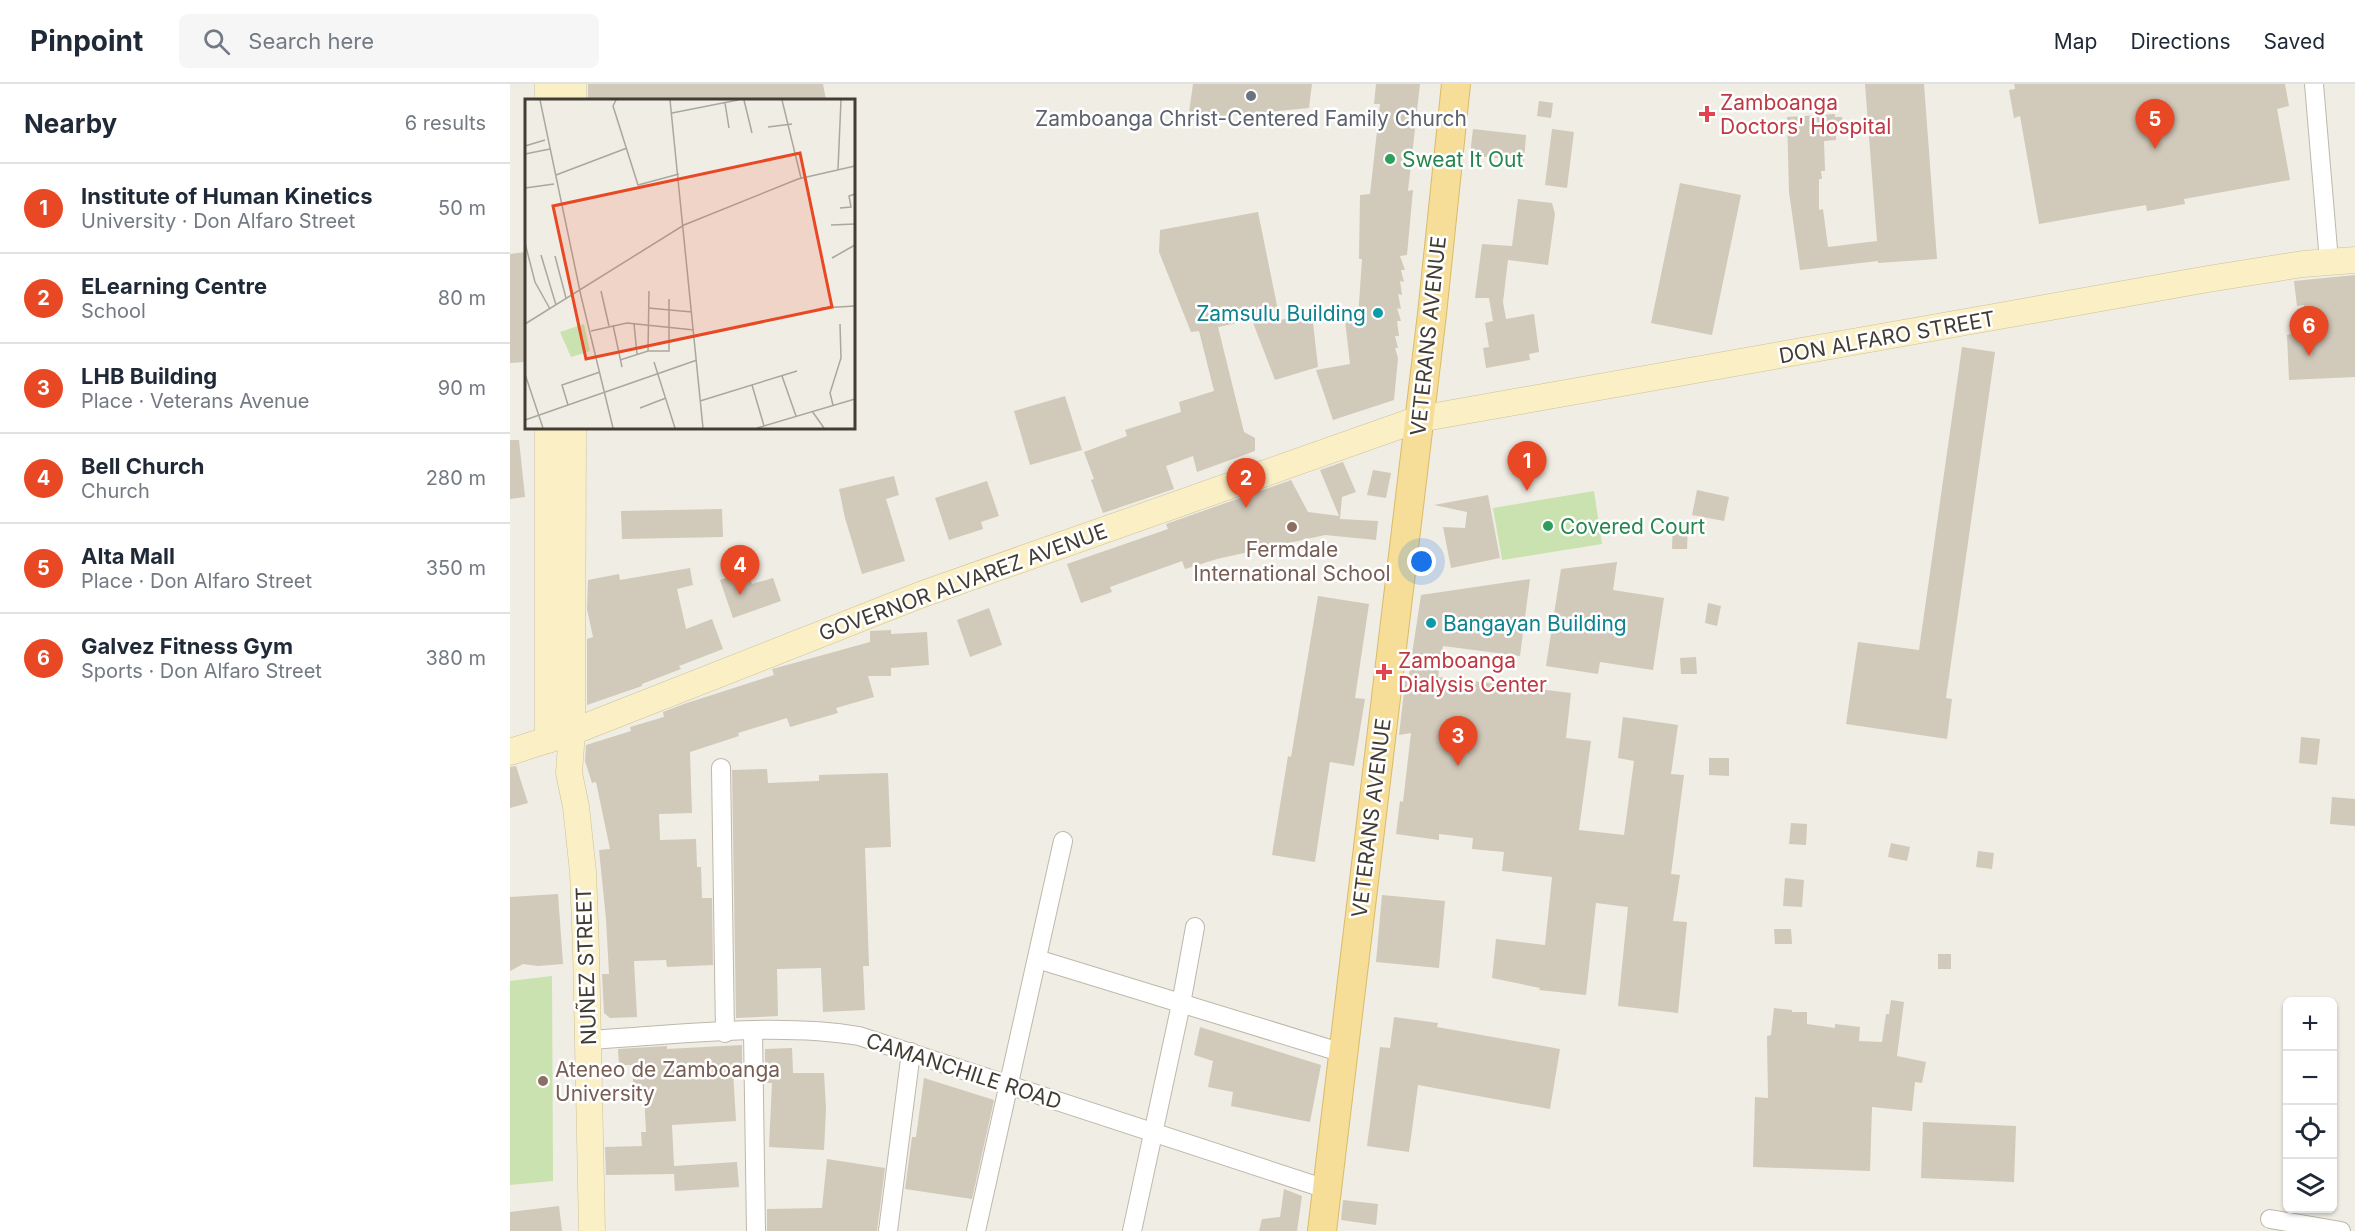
<!DOCTYPE html>
<meta charset="utf-8">
<style>
body{margin:0;font-family:Inter,sans-serif;background:#f6f6f7;color:#1f2937}
.controls{position:absolute;right:18px;bottom:18px;display:grid;overflow:hidden;border-radius:9px;box-shadow:0 2px 4px #0004}
.controls button{width:54px;height:54px;display:grid;place-items:center;padding:0;border:0;border-bottom:2px solid #e0e1e3;background:#fff;color:#1f2937;font:30px sans-serif}
.you{position:absolute;left:912px;top:478px;width:21px;height:21px;margin:-15px;border:4px solid #fff;border-radius:50%;background:#1a73e8;box-shadow:0 0 0 9px #1a73e833}
.badge{display:grid;place-items:center;width:39px;height:39px;border-radius:50%;background:#e84823;color:#fff;font-size:20px;font-weight:700}
.pin{position:absolute;translate:-50% -50px;filter:drop-shadow(0 2px 3px #0008)}
.pin::after{content:'';position:absolute;top:32px;width:21px;height:18px;background:inherit;clip-path:polygon(0 0,100% 0,50% 100%)}
.list{margin:0;padding:0;list-style:none}
h2{display:flex;justify-content:space-between;align-items:center;height:78px;margin:0;padding:0 24px;font-size:26px}
h2 small{font-size:20px;font-weight:400;color:#747a83}
.list li{display:grid;grid-template-columns:39px 1fr auto;gap:18px;align-items:center;box-sizing:border-box;height:90px;padding:0 24px;border-top:2px solid #e0e1e3}
.list b{display:block;font-size:22px;white-space:nowrap}
.list p{margin:0;font-size:20px;white-space:nowrap;color:#747a83}
.list em{font-size:20px;font-style:normal;color:#747a83}
.icon{flex:none;width:33px;height:33px;fill:none;stroke:currentColor;stroke-width:2;stroke-linecap:round;stroke-linejoin:round}
.map{position:relative;flex:none;width:1845px;height:1147px;overflow:hidden}
header{display:flex;align-items:center;gap:36px;box-sizing:border-box;height:84px;padding:0 30px;background:#fff;border-bottom:2px solid #e0e1e3}
header strong{font-size:28px}
nav{display:flex;gap:33px;margin-inline-start:auto;font-size:21px}
.search{width:420px;height:54px;background:#f6f6f7;display:flex;align-items:center;gap:15px;box-sizing:border-box;padding:0 21px;border-radius:9px;color:#747a83;font-size:22px}
main{display:flex}
aside{flex:1;background:#fff}
.map>svg:first-child{display:block}
</style>
<header>
<strong>Pinpoint</strong>
<div class="search"><svg class="icon" aria-label="search" viewBox="0 0 24 24"><circle cx="10" cy="10" r="6"/><path d="M15 15l6 6"/></svg>Search here</div>
<nav><a>Map</a><a>Directions</a><a>Saved</a></nav>
</header>
<main>
<aside>
<h2>Nearby<small>6 results</small></h2>
<ul class="list">
<li><span class="badge">1</span><div><b>Institute of Human Kinetics</b><p>University · Don Alfaro Street</p></div><em>50 m</em></li>
<li><span class="badge">2</span><div><b>ELearning Centre</b><p>School</p></div><em>80 m</em></li>
<li><span class="badge">3</span><div><b>LHB Building</b><p>Place · Veterans Avenue</p></div><em>90 m</em></li>
<li><span class="badge">4</span><div><b>Bell Church</b><p>Church</p></div><em>280 m</em></li>
<li><span class="badge">5</span><div><b>Alta Mall</b><p>Place · Don Alfaro Street</p></div><em>350 m</em></li>
<li><span class="badge">6</span><div><b>Galvez Fitness Gym</b><p>Sports · Don Alfaro Street</p></div><em>380 m</em></li>
</ul>
</aside>
<div class="map">
<svg width="1845" height="1147" viewBox="0 0 1845 1147">
<rect width="100%" height="100%" fill="#f0ede4"/>
<!-- green -->
<g fill="#c9e2af">
<polygon points="1084,407 1092,460 992,476 983,424"/>
<polygon points="42,892 43,1097 0,1101 0,897"/>
</g>
<!-- building -->
<g fill="#d1c9ba">
<polygon points="78,0 313,0 316,16 78,16"/>
<polygon points="683,0 802,0 799,24 678,36"/>
<polygon points="866,0 910,0 898,107 903,106 897,171 890,172 895,186 891,186 894,198 890,197 892,211 888,210 891,225 887,224 891,237 887,237 889,252 885,252 888,264 885,264 888,274 884,316 823,336 806,286 840,280 835,236 848,234 852,175 849,175 850,111 860,110 870,20 864,20"/>
<polygon points="1355,0 1414,0 1427,175 1368,179 1368,177 1290,186 1279,108 1277,33 1325,30 1325,33 1332,33 1333,46 1326,47 1326,56 1314,57 1315,87 1311,87 1312,95 1309,95 1309,126 1313,125 1318,163 1367,157"/>
<polygon points="1504,0 1775,0 1779,22 1767,25 1780,96 1674,115 1675,120 1637,127 1636,121 1529,140 1510,32 1504,34 1499,6 1505,5"/>
<polygon points="1029,17 1043,19 1041,34 1027,32"/>
<polygon points="963,45 1016,51 1014,77 960,71"/>
<polygon points="1042,45 1064,48 1057,104 1035,101"/>
<polygon points="1170,99 1231,111 1202,251 1141,239"/>
<polygon points="1008,115 1042,119 1045,130 1038,181 998,176 993,218 996,235 1024,230 1029,268 1019,270 1020,276 976,284 973,264 979,263 975,239 983,237 979,214 965,214 972,160 1002,162"/>
<polygon points="748,128 770,236 802,230 808,283 765,296 742,236 708,243 734,348 745,354 745,367 687,388 683,372 656,382 664,405 593,429 581,396 584,395 574,368 617,352 615,346 671,328 669,318 704,307 689,247 681,248 649,168 650,146"/>
<polygon points="15,168 15,278 0,279 0,170"/>
<polygon points="1845,191 1845,293 1779,296 1777,251 1796,246 1794,221 1787,222 1784,197"/>
<polygon points="1452,263 1485,268 1436,614 1442,615 1437,655 1336,640 1348,558 1409,566"/>
<polygon points="555,312 572,366 520,381 504,327"/>
<polygon points="0,356 9,356 15,413 0,415"/>
<polygon points="833,378 846,408 832,413 830,435 868,437 866,456 815,451 707,475 675,485 672,477 600,503 602,508 571,519 557,480 658,445 656,440 781,396 798,428 829,432 810,386"/>
<polygon points="863,386 881,389 876,414 857,411"/>
<polygon points="384,392 389,411 376,415 395,477 352,490 335,434 329,405"/>
<polygon points="477,397 489,432 471,438 473,445 439,456 425,414"/>
<polygon points="1187,406 1219,413 1214,437 1182,431"/>
<polygon points="978,411 990,474 941,484 933,443 955,444 957,428 924,421"/>
<polygon points="212,425 213,453 112,455 111,427"/>
<polygon points="1163,437 1178,438 1177,465 1162,465"/>
<polygon points="1107,478 1103,506 1154,514 1143,586 1090,578 1088,590 1036,582 1051,485"/>
<polygon points="180,484 183,501 167,505 176,545 202,535 213,565 169,582 171,585 132,600 132,602 77,621 77,555 83,553 77,525 78,496 109,490 110,496"/>
<polygon points="237,487 242,500 263,494 271,517 223,534 210,496"/>
<polygon points="1020,495 1010,572 933,562 928,593 1061,609 1056,654 1081,657 1069,746 1114,751 1124,677 1108,674 1113,633 1168,641 1161,690 1174,691 1161,790 1170,791 1163,837 1177,838 1168,929 1108,922 1118,823 1086,819 1076,911 1029,906 1030,904 982,894 986,855 1035,861 1042,793 992,787 994,768 962,765 963,754 929,750 929,756 886,750 890,717 893,718 901,649 889,651 896,590 899,590 911,511"/>
<polygon points="808,512 859,520 845,614 855,615 844,682 820,678 805,778 762,771 778,672 781,673"/>
<polygon points="1198,519 1211,522 1207,542 1195,539"/>
<polygon points="479,524 492,561 460,573 447,536"/>
<polygon points="381,546 381,550 417,548 419,581 381,584 381,592 358,592 364,613 326,624 328,629 280,643 277,634 228,649 229,652 180,668 182,729 149,730 150,756 186,755 187,783 191,783 192,814 202,814 203,881 157,883 156,876 124,877 127,933 100,934 94,929 92,890 99,890 96,835 89,766 100,765 86,698 82,699 75,677 76,661 121,647 120,643 154,633 153,628 174,620 264,591 262,585 266,584 360,558 360,547"/>
<polygon points="1186,573 1187,590 1171,590 1170,574"/>
<polygon points="1791,653 1810,655 1807,681 1789,679"/>
<polygon points="1199,674 1219,674 1219,692 1199,691"/>
<polygon points="6,682 18,719 0,724 0,683"/>
<polygon points="257,685 258,699 309,697 309,691 378,689 381,763 355,764 359,882 353,882 355,926 313,928 311,884 267,885 268,932 226,934 222,686"/>
<polygon points="1822,713 1845,715 1845,742 1820,740"/>
<polygon points="1281,739 1297,740 1296,761 1279,760"/>
<polygon points="1381,759 1400,763 1397,777 1378,773"/>
<polygon points="1468,767 1484,769 1482,785 1466,783"/>
<polygon points="1275,794 1294,796 1292,823 1273,822"/>
<polygon points="48,810 53,880 28,882 13,880 0,887 0,813"/>
<polygon points="872,811 935,817 929,884 866,878"/>
<polygon points="1264,845 1281,845 1282,860 1265,860"/>
<rect x="1428" y="870" width="13" height="15"/>
<polygon points="1381,916 1394,918 1387,972 1416,978 1412,999 1405,998 1402,1027 1362,1023 1360,1087 1243,1083 1245,1013 1258,1014 1257,952 1261,951 1264,924 1282,926 1282,928 1297,928 1297,940 1325,944 1325,940 1350,943 1349,957 1372,958 1376,930 1379,930"/>
<polygon points="884,933 928,939 927,943 1050,965 1040,1025 908,1001 899,1068 857,1062 870,963 880,964"/>
<polygon points="690,943 811,981 800,1038 721,1022 723,1008 698,1003 703,977 684,971"/>
<polygon points="232,961 232,986 223,987 226,1037 162,1041 164,1082 227,1078 229,1103 165,1107 164,1090 96,1091 95,1063 132,1062 131,1048 136,1048 134,1009 124,1010 122,981 109,981 108,965 157,962 157,965"/>
<polygon points="282,964 283,989 314,989 316,1025 314,1066 259,1063 262,999 255,999 255,965"/>
<polygon points="414,994 484,1016 462,1115 395,1105 402,1053 406,1053"/>
<polygon points="1413,1038 1506,1042 1504,1098 1411,1094"/>
<polygon points="317,1075 375,1084 367,1147 257,1147 257,1125 312,1124"/>
<polygon points="774,1105 792,1112 787,1147 749,1147 752,1135 770,1133"/>
<polygon points="833,1116 868,1120 866,1141 831,1136"/>
<polygon points="49,1122 52,1147 0,1147 0,1128"/>
</g>
<g fill="none" stroke-linecap="round" stroke-linejoin="round">
<!-- minor casing -->
<g stroke="#beb8aa" stroke-width="20">
<g id="minor">
<polyline points="1804,0 1819,177"/>
<polyline points="211,684 215,949"/>
<polyline points="527,875 833,969"/>
<polyline points="243,947 246,1147"/>
<path d="M 79,956 C 163,951 266,938 349,952 L 816,1105"/>
<polyline points="1760,1135 1831,1147"/>
<polyline points="378,1147 401,968"/>
<polyline points="466,1147 553,757"/>
<polyline points="622,1147 671,920 685,843"/>
</g>
</g>
<!-- secondary casing -->
<g stroke="#cdc196" stroke-width="27">
<g id="secondary">
<polyline points="38,16 38,0"/>
<polyline points="63,16 63,0"/>
<polyline points="38,344 38,656"/>
<polyline points="63,344 62,648 59,689 66,723 73,788 76,866 82,1147"/>
<polyline points="0,668 62,648 410,511 909,335 1698,195 1793,180 1845,176"/>
</g>
</g>
<!-- primary casing -->
<g stroke="#d9bb69" stroke-width="30">
<polyline id="primary" points="812,1147 922,230 946,0"/>
</g>
<!-- minor -->
<use href="#minor" stroke="#fff" stroke-width="18"/>
<!-- secondary -->
<use href="#secondary" stroke="#faefc5" stroke-width="26"/>
<!-- primary -->
<use href="#primary" stroke="#f6de98" stroke-width="28"/>
</g>
<!-- markers -->
<circle fill="#6b7280" stroke="#fff" stroke-width="2" cx="741" cy="12" r="6"/>
<g fill="#e0444e" stroke="#fff" stroke-width="2">
<path d="M1194 21h6v6h6v6h-6v6h-6v-6h-6v-6h6z"/>
<path d="M871 579h6v6h6v6h-6v6h-6v-6h-6v-6h6z"/>
</g>
<g fill="#2e9e5b" stroke="#fff" stroke-width="2">
<circle cx="880" cy="75" r="6"/>
<circle cx="1038" cy="442" r="6"/>
</g>
<g fill="#0f9aa8" stroke="#fff" stroke-width="2">
<circle cx="868" cy="229" r="6"/>
<circle cx="921" cy="539" r="6"/>
</g>
<g fill="#8d6e63" stroke="#fff" stroke-width="2">
<circle cx="782" cy="443" r="6"/>
<circle cx="33" cy="997" r="6"/>
</g>
<g text-anchor="middle" dominant-baseline="central" stroke-width="5" stroke-linejoin="round" paint-order="stroke">
<!-- health labels -->
<g font-size="21" fill="#be3a42" stroke="#fff" text-anchor="start">
<text x="1210" y="18">Zamboanga<tspan x="1210" dy="24">Doctors' Hospital</tspan></text>
<text x="888" y="576">Zamboanga<tspan x="888" dy="24">Dialysis Center</tspan></text>
</g>
<!-- worship labels -->
<g font-size="21" fill="#5b616d" stroke="#fff">
<text x="741" y="34">Zamboanga Christ-Centered Family Church</text>
</g>
<!-- leisure labels -->
<g font-size="21" fill="#27864d" stroke="#fff" text-anchor="start">
<text x="892" y="75">Sweat It Out</text>
<text x="1050" y="442">Covered Court</text>
</g>
<!-- culture labels -->
<g font-size="21" fill="#0d838f" stroke="#fff" text-anchor="end">
<text x="856" y="229">Zamsulu Building</text>
<text x="933" y="539" text-anchor="start">Bangayan Building</text>
</g>
<!-- street labels -->
<g font-size="21" fill="#423d34" stroke="#fff">
<text transform="translate(918 252) rotate(-84)">VETERANS AVENUE</text>
<text transform="translate(1377 253) rotate(-10)">DON ALFARO STREET</text>
<text transform="translate(453 498) rotate(-20)">GOVERNOR ALVAREZ AVENUE</text>
<text transform="translate(861 734) rotate(-83)">VETERANS AVENUE</text>
<text transform="translate(76 882) rotate(-92)">NUÑEZ STREET</text>
<text transform="translate(454 987) rotate(18)">CAMANCHILE ROAD</text>
</g>
<!-- education labels -->
<g font-size="21" fill="#785e54" stroke="#fff">
<text x="782" y="465">Fermdale<tspan x="782" dy="24">International School</tspan></text>
<text x="45" y="985" text-anchor="start">Ateneo de Zamboanga<tspan x="45" dy="24">University</tspan></text>
</g>
</g>
<!-- overview -->
<g transform="translate(15 15)">
<rect width="330" height="330" fill="#f0ede4"/>
<path d="M 59,225 L 65,252 L 46,258 L 35,233 Z" fill="#c9e2af"/>
<path fill="none" stroke="#aaa79e" stroke-width="1.5" d="M 15,1 L 56,197 L 88,329M 91,1 L 88,7 L 113,86 L 154,75M 145,1 L 178,329M 219,1 L 227,34M 257,1 L 276,79M 200,4 L 204,29M 147,14 L 213,1M 243,28 L 267,25M 0,47 L 20,41M 0,55 L 25,50M 313,70 L 316,1M 31,76 L 102,49M 0,89 L 29,85M 315,109 L 326,108 L 324,97 L 330,95M 306,126 L 330,125M 0,144 L 10,183 L 25,210M 16,156 L 31,206M 30,157 L 41,199M 307,159 L 330,146M 76,192 L 84,227M 123,209 L 167,213M 296,209 L 330,207M 0,225 L 159,126 L 273,80 L 330,67M 109,225 L 112,255M 88,226 L 97,268M 66,232 L 102,224 L 169,231M 123,252 L 124,192M 95,261 L 123,252 L 144,252 L 144,200M 129,263 L 150,329M 0,275 L 18,329M 257,277 L 271,317M 227,286 L 239,327M 175,302 L 272,272M 43,306 L 37,286 L 75,273M 308,306 L 305,294 L 316,259 L 315,225M 115,309 L 141,299M 287,312 L 299,329M 0,321 L 172,261M 232,329 L 330,300"/>
<path fill="#e84823" fill-opacity="0.15" stroke="#e84823" stroke-width="3" d="M 275,54 L 307,208 L 61,260 L 28,107 Z"/>
<rect width="330" height="330" fill="none" stroke="#423d34" stroke-width="3"/>
</g>
</svg>
<div class="controls">
<button>+</button>
<button>−</button>
<button><svg class="icon" aria-label="locate" viewBox="0 0 24 24"><circle cx="12" cy="12" r="6"/><path d="M12 2v4M12 18v4M2 12h4M18 12h4"/></svg></button>
<button><svg class="icon" aria-label="layers" viewBox="0 0 24 24"><path d="M12 4l9 5-9 5-9-5zM3 14l9 5 9-5"/></svg></button>
</div>
<div class="you"></div>
<div class="pin badge" style="left:1017px;top:407px">1</div>
<div class="pin badge" style="left:736px;top:424px">2</div>
<div class="pin badge" style="left:948px;top:682px">3</div>
<div class="pin badge" style="left:230px;top:511px">4</div>
<div class="pin badge" style="left:1645px;top:65px">5</div>
<div class="pin badge" style="left:1799px;top:272px">6</div>
</div>
</main>
